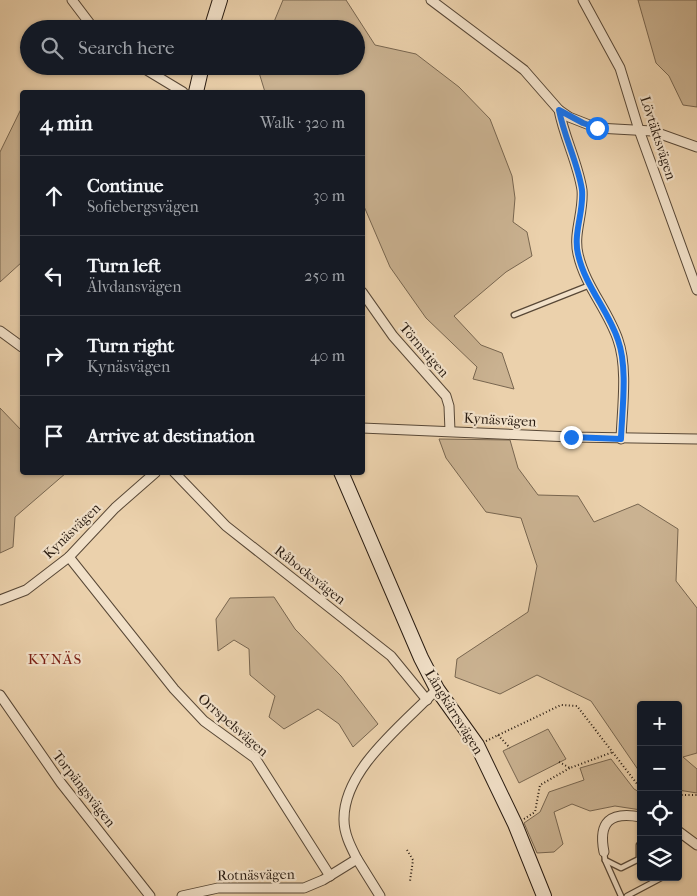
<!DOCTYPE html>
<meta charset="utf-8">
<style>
body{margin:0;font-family:"IM FELL French Canon",serif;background:#242831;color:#f1f3f6}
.controls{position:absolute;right:15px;bottom:15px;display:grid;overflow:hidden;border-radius:5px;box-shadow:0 1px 4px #0004}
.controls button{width:45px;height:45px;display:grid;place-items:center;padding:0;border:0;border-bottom:1px solid #363941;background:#171b24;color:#f1f3f6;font:25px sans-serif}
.stop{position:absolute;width:15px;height:15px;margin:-11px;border:4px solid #1a73e8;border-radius:50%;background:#fff}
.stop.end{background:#1a73e8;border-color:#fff;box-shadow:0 1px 5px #0008}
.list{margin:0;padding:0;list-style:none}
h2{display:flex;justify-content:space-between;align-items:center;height:65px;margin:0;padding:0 20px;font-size:21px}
h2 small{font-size:16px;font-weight:400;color:#9ea1a6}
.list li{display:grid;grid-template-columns:32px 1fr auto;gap:15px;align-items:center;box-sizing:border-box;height:80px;padding:0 20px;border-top:1px solid #363941}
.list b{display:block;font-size:19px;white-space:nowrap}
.list p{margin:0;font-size:16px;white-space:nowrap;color:#9ea1a6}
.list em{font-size:16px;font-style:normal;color:#9ea1a6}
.icon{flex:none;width:28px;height:28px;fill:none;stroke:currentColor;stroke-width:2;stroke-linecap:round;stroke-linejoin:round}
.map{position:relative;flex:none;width:697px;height:896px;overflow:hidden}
.search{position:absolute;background:#171b24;box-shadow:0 1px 4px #0004;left:20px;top:20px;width:345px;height:55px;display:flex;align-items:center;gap:12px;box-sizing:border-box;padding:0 18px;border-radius:28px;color:#9ea1a6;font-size:19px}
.panel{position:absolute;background:#171b24;box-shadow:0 1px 4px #0004;left:20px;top:90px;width:345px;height:385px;border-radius:5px}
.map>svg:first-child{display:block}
</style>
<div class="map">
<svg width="697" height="896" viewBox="0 0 697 896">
<rect width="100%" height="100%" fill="#ebd1ac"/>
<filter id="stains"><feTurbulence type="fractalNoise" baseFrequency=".004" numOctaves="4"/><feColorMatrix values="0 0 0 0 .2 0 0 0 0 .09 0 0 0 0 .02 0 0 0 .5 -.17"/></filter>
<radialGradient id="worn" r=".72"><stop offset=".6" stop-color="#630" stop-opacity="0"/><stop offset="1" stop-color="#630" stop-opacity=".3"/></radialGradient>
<!-- green -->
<g fill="#cab291" stroke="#786650">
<polygon points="283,0 346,0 375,45 416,54 459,87 490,119 512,176 515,198 513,222 527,232 532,256 506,272 454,316 481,345 502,353 514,389 473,379 477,367 426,318 390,267 363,204 362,92 265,92 257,66 356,66 356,29 271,29"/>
<polygon points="638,0 697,0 697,107 683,105 669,76 656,63"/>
<polygon points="22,107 22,262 0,282 0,152"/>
<polygon points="0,408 22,431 22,472 66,473 15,517 13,547 0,553"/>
<polygon points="439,439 510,440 518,468 538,495 578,496 594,522 638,504 678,529 676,581 697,608 697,753 683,757 697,769 697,793 678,790 678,705 641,705 641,774 591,701 537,675 500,694 455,677 457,659 528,612 537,566 521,518 486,512 446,458"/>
<polygon points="274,597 295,629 341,676 378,724 353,747 339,724 318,709 284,729 269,717 275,696 250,675 249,649 234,640 218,651 216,619 230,598"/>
<polygon points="548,729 566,759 519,783 503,751"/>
<polygon points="611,759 634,789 641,793 641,810 615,806 590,811 572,804 554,812 563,844 554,852 537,853 524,823 540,812 549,792 584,780 580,768"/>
</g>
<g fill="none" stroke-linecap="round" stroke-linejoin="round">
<!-- lane casing -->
<g stroke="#584837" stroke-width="7">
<g id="lane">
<polyline points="514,315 590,285"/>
<polyline points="604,852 605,860 621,896"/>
<polyline points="605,860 621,868 639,859 639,845"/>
<polyline points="627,896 663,877"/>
</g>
</g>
<!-- street casing -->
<g stroke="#584837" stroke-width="11">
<g id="street">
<polyline points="72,0 94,29"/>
<polyline points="431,0 524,70 559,110 569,117 597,128 652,131 697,147"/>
<polyline points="583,0 620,68 639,130 697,290"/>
<polyline points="140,66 183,92"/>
<path d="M 559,110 C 564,137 578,163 582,190 C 584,212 573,233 578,254 C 585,286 608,310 618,340 C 628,368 622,410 621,439"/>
<polyline points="362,292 393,336 446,396 449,406 450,431"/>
<polyline points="0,331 22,347"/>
<polyline points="362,428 571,437 697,439"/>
<polyline points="174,472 226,526 391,656 427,700"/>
<polyline points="69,557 174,689 204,721 255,758 330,876"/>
<polyline points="0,600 26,590 69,557 115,508 156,472"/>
<polyline points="0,695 61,783 150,896"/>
<polyline points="678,831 697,845"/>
<path d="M 604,852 C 598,822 610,811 641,817"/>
<polyline points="357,859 380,896"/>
<path d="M 182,896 L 218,888 L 304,888 L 323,880 L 357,859 C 351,847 344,834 344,820 C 343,769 405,723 437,689"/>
</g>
</g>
<!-- secondary casing -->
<g stroke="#271a10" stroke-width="16">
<g id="secondary">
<polyline points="211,29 220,0"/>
<polyline points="196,92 202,66"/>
<polyline points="341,472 421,658 437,689 477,745 515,824 544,896"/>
</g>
</g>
<!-- path -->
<g stroke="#271a10" stroke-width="2" stroke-dasharray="1 2.5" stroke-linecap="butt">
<polyline points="498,735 510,748"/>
<polyline points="486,741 561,705 577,706 641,789"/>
<polyline points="559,762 570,768 613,752"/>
<polyline points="678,795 697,795"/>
<polyline points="678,816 680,822"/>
<polyline points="524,819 535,812 540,785 570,768"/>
<polyline points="407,850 413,860 410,881"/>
</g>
<!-- lane -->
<use href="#lane" stroke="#f2e1c9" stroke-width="4.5"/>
<!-- street -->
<use href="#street" stroke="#f2e1c9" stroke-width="9"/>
<!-- secondary -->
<use href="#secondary" stroke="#f2e1c9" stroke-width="14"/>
</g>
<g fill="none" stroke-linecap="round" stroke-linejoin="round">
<!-- route -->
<path stroke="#1a73e8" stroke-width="6" d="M 571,437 L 621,439 C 622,410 628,368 618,340 C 608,310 585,286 578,254 C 573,233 584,212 582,190 C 578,163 564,137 559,110 L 583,123 L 597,128"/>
</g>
<g text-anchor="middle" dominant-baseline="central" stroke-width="4.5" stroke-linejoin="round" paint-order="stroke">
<!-- street labels -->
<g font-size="14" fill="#271a10" stroke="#f2e1c9">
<text transform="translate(658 138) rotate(72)">Lövtäktsvägen</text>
<text transform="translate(424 350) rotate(49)">Törnstigen</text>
<text transform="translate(500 420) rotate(3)">Kynäsvägen</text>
<text transform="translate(72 531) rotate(-44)">Kynäsvägen</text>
<text transform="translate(310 575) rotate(38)">Råbocksvägen</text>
<text transform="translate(454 712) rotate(58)">Långkärrsvägen</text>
<text transform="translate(233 725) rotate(41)">Orrspelsvägen</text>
<text transform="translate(84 789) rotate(52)">Torpängsvägen</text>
<text transform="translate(256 875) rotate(-1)">Rotnäsvägen</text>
</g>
<!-- neighbourhood labels -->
<g font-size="15" letter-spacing="1" fill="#7a1f14" stroke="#f2e1c9">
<text x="55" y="659">KYNÄS</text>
</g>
</g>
<rect width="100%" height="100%" filter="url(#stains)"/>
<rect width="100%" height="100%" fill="url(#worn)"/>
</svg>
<div class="controls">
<button>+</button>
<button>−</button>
<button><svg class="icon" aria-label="locate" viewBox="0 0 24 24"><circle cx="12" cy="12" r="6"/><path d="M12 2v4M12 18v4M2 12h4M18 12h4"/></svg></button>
<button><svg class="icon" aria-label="layers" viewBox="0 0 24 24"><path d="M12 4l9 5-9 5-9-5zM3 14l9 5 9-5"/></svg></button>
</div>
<div class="stop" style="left:597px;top:128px"></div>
<div class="stop end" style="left:571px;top:437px"></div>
<div class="search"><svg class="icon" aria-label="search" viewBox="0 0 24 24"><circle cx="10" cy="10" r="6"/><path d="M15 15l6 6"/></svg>Search here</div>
<section class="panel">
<h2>4 min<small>Walk · 320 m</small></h2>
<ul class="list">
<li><svg class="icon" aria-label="ahead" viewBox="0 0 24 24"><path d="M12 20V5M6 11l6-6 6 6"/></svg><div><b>Continue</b><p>Sofiebergsvägen</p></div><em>30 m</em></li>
<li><svg class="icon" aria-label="left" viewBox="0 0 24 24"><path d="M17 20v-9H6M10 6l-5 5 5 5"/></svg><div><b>Turn left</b><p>Älvdansvägen</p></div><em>250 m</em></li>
<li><svg class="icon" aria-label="right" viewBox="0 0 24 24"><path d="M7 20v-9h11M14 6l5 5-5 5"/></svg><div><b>Turn right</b><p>Kynäsvägen</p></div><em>40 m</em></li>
<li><svg class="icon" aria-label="arrive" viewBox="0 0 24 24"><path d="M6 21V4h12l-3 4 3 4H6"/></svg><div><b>Arrive at destination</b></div></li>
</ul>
</section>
</div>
